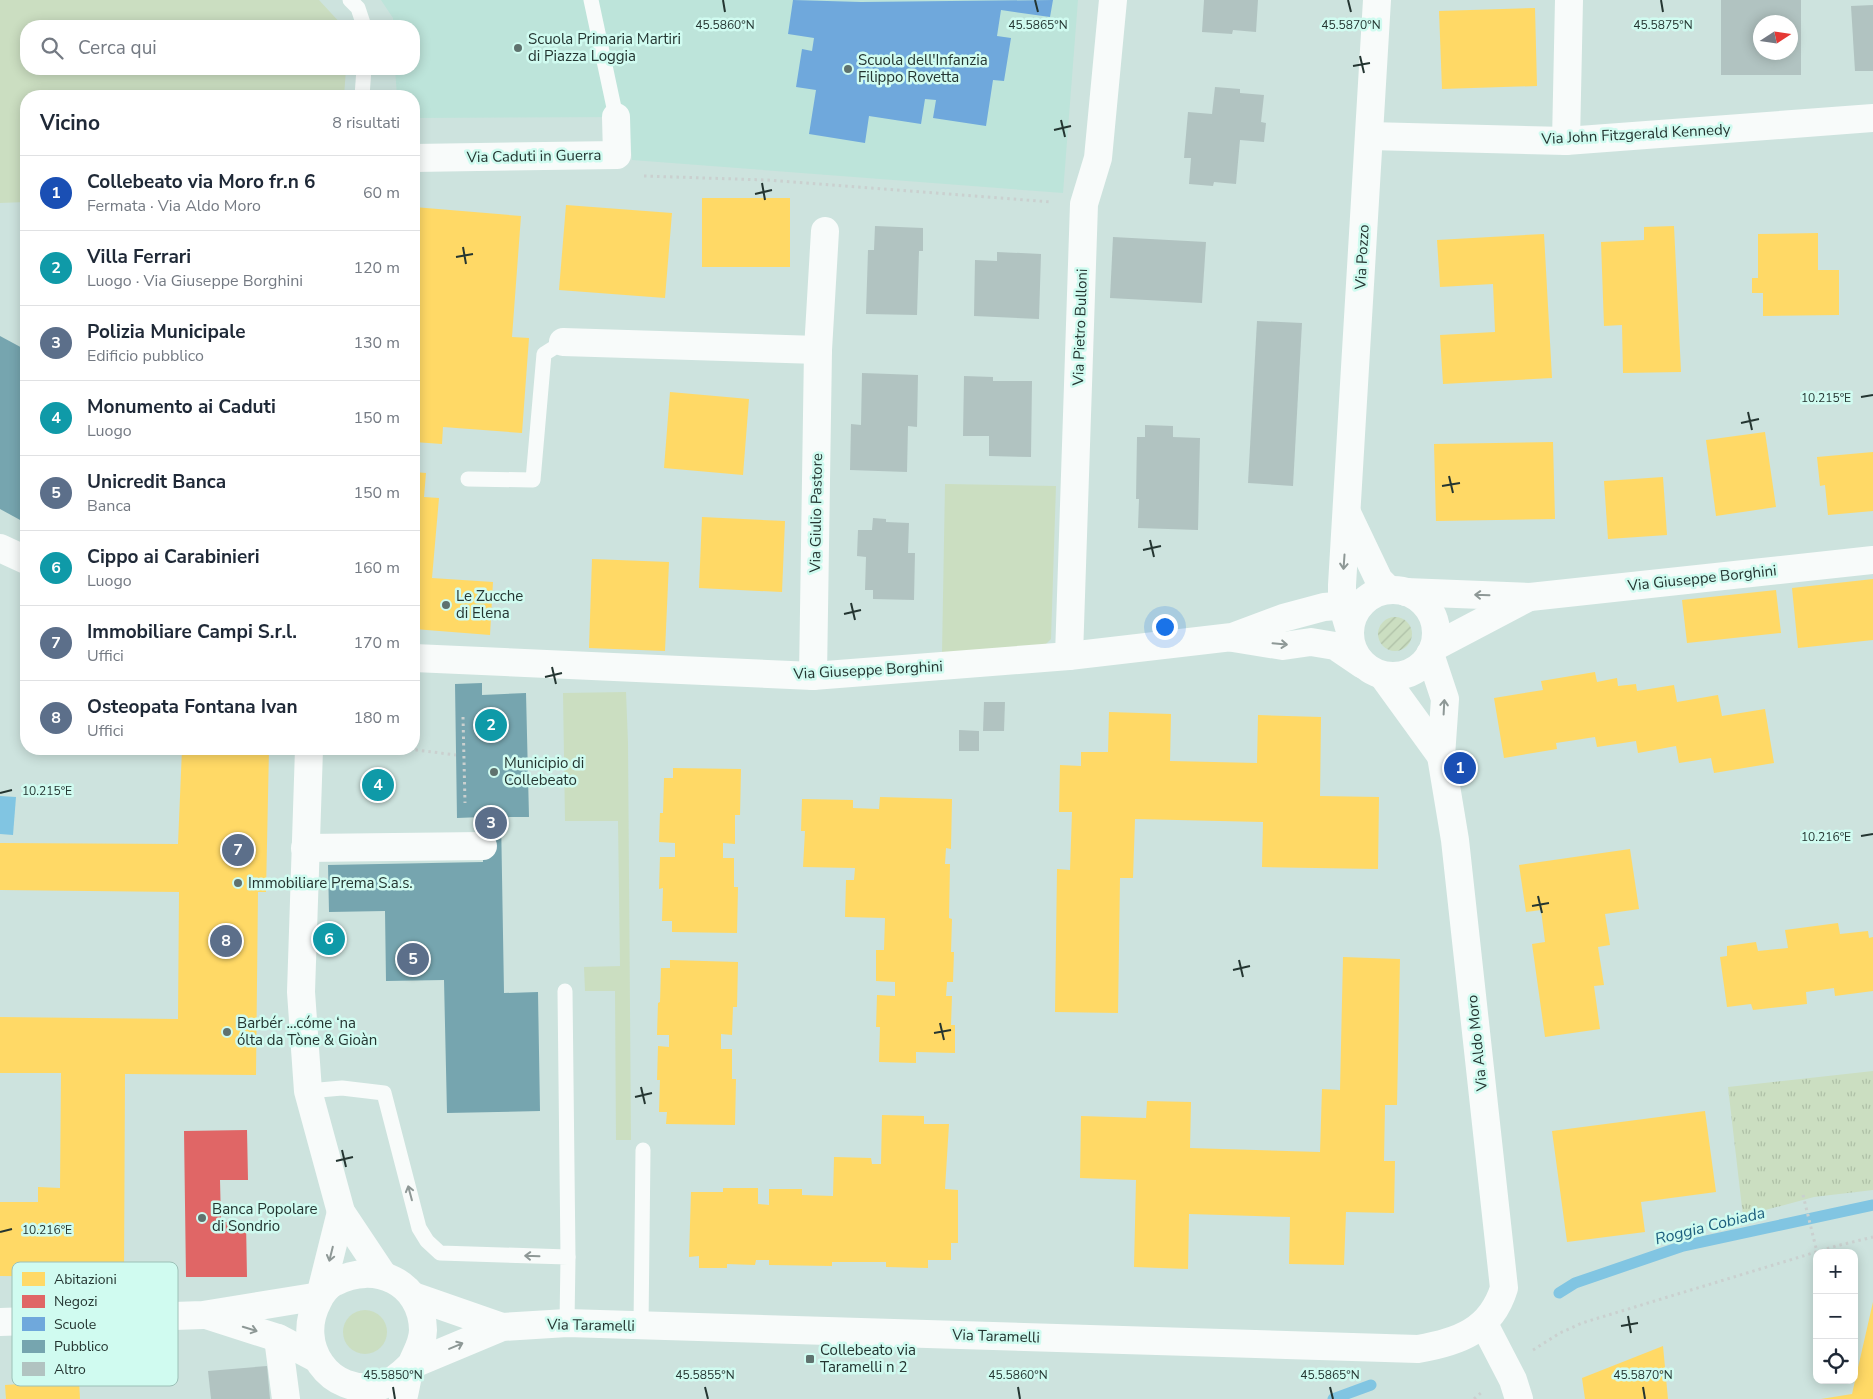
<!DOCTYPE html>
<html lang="it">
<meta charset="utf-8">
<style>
body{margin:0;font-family:"Nunito Sans",sans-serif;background:#f2f2f3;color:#1f2937}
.controls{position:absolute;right:15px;bottom:15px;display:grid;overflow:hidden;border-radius:10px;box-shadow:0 2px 12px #0003}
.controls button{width:45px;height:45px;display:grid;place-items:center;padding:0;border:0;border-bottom:1px solid #e0e1e3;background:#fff;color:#1f2937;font:25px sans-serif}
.compass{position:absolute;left:1753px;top:15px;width:45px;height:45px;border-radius:50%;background:#fff;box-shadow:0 2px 12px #0003;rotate:78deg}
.you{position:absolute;left:1164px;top:626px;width:18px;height:18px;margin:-12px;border:4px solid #fff;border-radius:50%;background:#1a73e8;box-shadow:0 0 0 8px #1a73e833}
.badge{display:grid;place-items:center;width:32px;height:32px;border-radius:50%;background:#5f726e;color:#fff;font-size:16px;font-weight:700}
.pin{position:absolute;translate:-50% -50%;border:2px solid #fff;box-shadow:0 1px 5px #0006}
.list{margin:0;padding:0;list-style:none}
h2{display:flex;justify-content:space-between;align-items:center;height:65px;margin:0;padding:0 20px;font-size:21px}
h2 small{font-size:16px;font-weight:400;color:#747a83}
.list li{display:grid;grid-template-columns:32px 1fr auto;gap:15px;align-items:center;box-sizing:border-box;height:75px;padding:0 20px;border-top:1px solid #e0e1e3}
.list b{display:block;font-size:19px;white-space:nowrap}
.list p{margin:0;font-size:16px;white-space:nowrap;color:#747a83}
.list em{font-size:16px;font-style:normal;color:#747a83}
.icon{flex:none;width:28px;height:28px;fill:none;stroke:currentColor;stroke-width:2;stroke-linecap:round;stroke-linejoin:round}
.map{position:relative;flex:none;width:1873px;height:1399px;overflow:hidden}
.search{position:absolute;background:#fff;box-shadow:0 2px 12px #0003;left:20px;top:20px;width:400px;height:55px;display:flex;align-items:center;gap:12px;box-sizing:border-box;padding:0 18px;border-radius:20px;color:#747a83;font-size:19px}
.panel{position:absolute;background:#fff;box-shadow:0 2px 12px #0003;left:20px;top:90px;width:400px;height:665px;border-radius:20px}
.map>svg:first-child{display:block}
</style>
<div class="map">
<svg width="1873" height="1399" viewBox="0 0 1873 1399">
<defs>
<pattern id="park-tufts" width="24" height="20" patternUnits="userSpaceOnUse" patternTransform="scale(1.25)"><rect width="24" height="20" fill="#cbdec1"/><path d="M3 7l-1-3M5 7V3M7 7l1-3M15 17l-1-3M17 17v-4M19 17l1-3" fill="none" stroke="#aebfa6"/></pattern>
<pattern id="garden-furrows" width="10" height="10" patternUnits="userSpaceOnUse" patternTransform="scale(1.25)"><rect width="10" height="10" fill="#cbdec1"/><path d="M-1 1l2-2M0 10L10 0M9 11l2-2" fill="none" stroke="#aebfa6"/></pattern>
</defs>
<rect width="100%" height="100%" fill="#cde3de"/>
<!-- built -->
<polygon fill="#bde4da" points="381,0 1078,0 1063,193 632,160 628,117 414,118 414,96 397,96 395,69 414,69 414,26 393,26 393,18"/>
<!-- grass -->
<g fill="#cbdec1">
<polygon points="0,0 319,0 343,26 26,26 26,69 346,69 344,96 26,96 26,202 0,203"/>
<polygon points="945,484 1056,486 1051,639 1045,645 942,654"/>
<polygon points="626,692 628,743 631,1140 616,1140 615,991 585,991 584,967 620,966 618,821 565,821 563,693"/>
<circle cx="365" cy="1332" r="22"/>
</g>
<!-- park -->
<polygon fill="url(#park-tufts)" points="1873,1071 1873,1190 1814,1197 1743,1216 1728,1087"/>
<!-- garden -->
<circle fill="url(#garden-furrows)" cx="1395" cy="634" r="17"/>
<!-- water -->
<polygon fill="#81c5e2" points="0,796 16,797 13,835 0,834"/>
<!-- homes -->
<g fill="#ffd966">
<polygon points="1535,8 1537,86 1442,89 1439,11"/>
<rect x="702" y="198" width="88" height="69"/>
<polygon points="566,205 672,213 665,298 559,290"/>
<polygon points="414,207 521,216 512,337 529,338 522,433 443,427 442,444 414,442"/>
<polygon points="1674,226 1681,372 1623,373 1622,325 1604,326 1601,242 1644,240 1644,227"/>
<polygon points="1818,233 1818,270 1839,270 1839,315 1763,316 1763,293 1752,293 1752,278 1758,278 1758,234"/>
<polygon points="1544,234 1552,378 1443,384 1440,335 1495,332 1493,284 1440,287 1437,240"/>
<polygon points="670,392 749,399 743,475 664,468"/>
<polygon points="1765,432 1776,507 1716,516 1706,440"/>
<polygon points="1553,442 1555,519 1436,521 1434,444"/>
<polygon points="1873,452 1873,511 1828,515 1825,485 1820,486 1817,457"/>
<polygon points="414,472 426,473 424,497 439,498 432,578 493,582 490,635 414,629"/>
<polygon points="1663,477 1667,535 1608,539 1604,481"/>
<polygon points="702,517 785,521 782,592 699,588"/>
<polygon points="592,559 669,562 665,651 589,648"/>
<polygon points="1873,579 1873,640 1798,648 1792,588"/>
<polygon points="1776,590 1781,633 1687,643 1682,600"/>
<polygon points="1595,672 1597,682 1617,678 1618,686 1636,684 1637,691 1674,685 1677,702 1718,695 1722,716 1765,709 1774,763 1714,773 1711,758 1679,763 1676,746 1638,753 1636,741 1597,747 1595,737 1556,743 1557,749 1504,758 1494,698 1543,690 1541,681"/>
<polygon points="1109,712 1171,714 1170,761 1257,763 1258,715 1321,717 1320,796 1379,797 1378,869 1262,867 1263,822 1135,819 1133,878 1120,878 1118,1013 1055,1012 1057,869 1070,870 1072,812 1059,812 1060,765 1081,766 1081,752 1108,752"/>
<polygon points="182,749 269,749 266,892 258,892 256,1075 125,1074 124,1277 0,1276 0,1202 38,1202 38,1187 60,1188 61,1073 0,1073 0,1017 178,1019 179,892 0,890 0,843 178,844"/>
<polygon points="673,768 741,769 740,815 735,815 735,844 723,843 723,858 734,858 734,887 738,887 737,933 672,932 672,921 662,921 663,888 659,889 660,857 675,857 675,843 659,842 660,813 663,813 664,778 673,778"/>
<polygon points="880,797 952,799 951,849 946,848 945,864 950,864 949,918 952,919 951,952 954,952 953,982 947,982 946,996 952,996 951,1025 955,1025 955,1053 916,1052 916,1063 879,1062 880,1027 876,1027 877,995 895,996 895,982 876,981 876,950 884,950 885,918 845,917 846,880 854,880 855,868 803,867 805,831 801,831 802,799 853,800 853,808 879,809"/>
<polygon points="1630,849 1639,909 1605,914 1610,945 1598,947 1604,985 1594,986 1600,1029 1545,1037 1532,944 1545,942 1541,910 1526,912 1519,865"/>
<polygon points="1838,923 1840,934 1868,931 1869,938 1873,937 1873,991 1835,996 1834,988 1806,992 1807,1004 1753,1010 1751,1004 1727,1007 1720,957 1727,956 1727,946 1756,942 1758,951 1788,948 1785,930"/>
<polygon points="1343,957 1400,959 1397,1105 1385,1105 1384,1161 1395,1161 1394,1213 1346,1212 1344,1265 1289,1264 1290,1217 1189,1214 1188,1269 1134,1267 1136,1180 1080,1178 1081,1116 1146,1118 1147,1101 1191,1102 1190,1148 1320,1152 1322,1089 1340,1090"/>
<polygon points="670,960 738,962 737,1007 733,1007 732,1035 721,1034 721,1049 732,1049 732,1079 736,1079 735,1125 666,1124 667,1112 659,1112 660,1080 657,1080 658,1046 669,1047 669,1035 657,1035 658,1003 660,1002 661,968 670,968"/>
<polygon points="1705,1111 1716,1192 1641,1202 1645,1232 1567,1242 1552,1131"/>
<polygon points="882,1115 924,1116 924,1124 949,1124 945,1189 958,1190 958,1243 951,1243 951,1260 928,1260 928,1268 886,1267 886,1262 832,1262 832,1266 769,1265 769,1260 756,1260 755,1265 727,1264 727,1268 699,1268 699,1256 689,1257 691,1192 723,1192 723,1188 758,1188 758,1204 769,1205 769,1189 802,1189 802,1195 833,1196 834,1157 871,1158 872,1164 881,1164"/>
<polygon points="1873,1302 1873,1399 1821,1399 1852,1394"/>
<polygon points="1663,1346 1668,1399 1585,1399 1582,1378"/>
<polygon points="79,1380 80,1399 6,1399 5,1385"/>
</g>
<!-- shops -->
<polygon fill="#e06666" points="247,1130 248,1180 220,1180 221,1222 246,1222 247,1277 186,1277 184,1131"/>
<!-- schools -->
<polygon fill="#6fa8dc" points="793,0 861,2 1053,0 1050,17 1001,10 997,36 1011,38 1004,81 993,80 986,126 933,118 936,100 925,99 921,124 869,116 865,143 809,134 816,90 796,87 802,49 812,51 814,38 788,34"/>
<!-- public -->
<g fill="#76a5af">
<polygon points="0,336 26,350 26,514 22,521 0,509"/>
<polygon points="482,683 482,695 526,693 529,817 501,817 504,993 538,992 540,1111 447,1113 444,980 386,981 385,911 329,912 328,865 483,862 482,817 457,818 455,684"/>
</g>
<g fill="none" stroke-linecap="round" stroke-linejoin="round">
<!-- stream -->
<g stroke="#81c5e2" stroke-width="11">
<polyline points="1559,1293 1575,1283 1683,1246 1873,1205"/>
<polyline points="1333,1399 1371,1385"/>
</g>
</g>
<!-- building -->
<g fill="#b1c3c1" fill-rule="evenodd">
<polygon points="1204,0 1258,0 1256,32 1233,30 1232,34 1202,32"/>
<path d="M 1721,0 L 1801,0 L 1801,75 L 1721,75 ZM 1760,22 L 1790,22 L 1790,52 L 1760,52 Z"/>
<polygon points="1873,5 1873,71 1855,71 1851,6"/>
<polygon points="1215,87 1240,89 1240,93 1264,95 1261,122 1266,123 1264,142 1240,140 1236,184 1214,182 1213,186 1189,184 1191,158 1184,158 1188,112 1212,114"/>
<polygon points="875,226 923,228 923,251 919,251 917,315 866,314 868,250 874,250"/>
<polygon points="1113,237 1206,242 1202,303 1110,298"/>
<polygon points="997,252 1041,254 1039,319 974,316 975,260 997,261"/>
<polygon points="1257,321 1302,323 1293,486 1248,483"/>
<polygon points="862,373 918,375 917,427 908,426 907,472 850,470 851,424 861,425"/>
<polygon points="964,376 993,377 993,381 1032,381 1031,457 989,456 989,436 963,436"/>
<polygon points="1145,425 1173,426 1173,437 1200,438 1198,530 1138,528 1139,499 1136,499 1137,437 1145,437"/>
<polygon points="873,518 886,519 886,522 909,523 908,553 915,553 914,600 873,599 873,590 865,590 866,557 857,556 858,530 872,530"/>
<polygon points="984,702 1005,702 1004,731 983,731"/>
<polygon points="959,730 979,731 979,751 959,751"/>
<polygon points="267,1366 270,1399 211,1399 208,1371"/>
</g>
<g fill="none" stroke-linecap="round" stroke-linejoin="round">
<!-- path -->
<g stroke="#cad0cf" stroke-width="3" stroke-dasharray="2.5 4" stroke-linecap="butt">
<polyline points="644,176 766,180 1051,202"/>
<polyline points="463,717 465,803"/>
<polyline points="409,749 456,755"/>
<polyline points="1803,1195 1817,1252"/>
<polyline points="1533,1350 1560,1333 1582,1323 1836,1246 1873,1237"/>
<polyline points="1474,1399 1482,1392"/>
</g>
<!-- lane -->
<g stroke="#f8fbfa" stroke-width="15">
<polyline points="350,0 358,8 364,26"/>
<polyline points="591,0 616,117"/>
<polyline points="362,96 364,69"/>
<polyline points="468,479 533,480 544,354 563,342"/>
<polyline points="565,991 568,1257"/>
<polyline points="308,1091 342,1088 384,1093 419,1228 427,1241 440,1253 568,1257 567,1323"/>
<polyline points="641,1326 643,1150"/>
</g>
<!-- street -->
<g stroke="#f8fbfa" stroke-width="28">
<polyline points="1369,136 1566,141 1873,118"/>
<polyline points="1566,141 1569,0"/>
<polyline points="414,158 617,155 616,117"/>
<polyline points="563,342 818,350"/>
<polyline points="1348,515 1379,580 1389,590"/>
<polyline points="0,548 26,560"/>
<circle cx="1393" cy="633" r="43"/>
<polyline points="1406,592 1530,597 1873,560"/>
<polyline points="1350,631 1342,604 1342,585 1377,0"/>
<polyline points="1233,638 1283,646 1311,642 1335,646 1363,665"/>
<polyline points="1434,647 1529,597"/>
<polyline points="1069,656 1084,204 1098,158 1113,0"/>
<polyline points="414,658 813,676 1069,656 1232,637 1283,618 1324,607 1361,604"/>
<polyline points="813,676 818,350 825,231"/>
<polyline points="1383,676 1441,756"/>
<polyline points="309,749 301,992 308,1091 341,1212 383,1275"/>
<polyline points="305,848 483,846"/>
<polyline points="320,1296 341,1212"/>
<polyline points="413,1296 502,1327"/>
<polyline points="1484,1324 1513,1380 1519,1399"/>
<polyline points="278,1338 286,1399"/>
<path d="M 411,1365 L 502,1327 L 567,1323 L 1418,1349 C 1458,1342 1491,1331 1504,1288 L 1455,840 L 1441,756 L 1445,699 L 1430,654"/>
</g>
<!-- secondary -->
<g stroke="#f8fbfa" stroke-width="28">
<polyline points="209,1316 278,1338 316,1358"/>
<polyline points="0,1322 203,1315 320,1296"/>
<path d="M 403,1399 C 406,1388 407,1376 411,1366 C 415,1354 423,1344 423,1330 C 422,1282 375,1261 335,1282 C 328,1285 321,1294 318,1301 C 294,1345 329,1397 380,1386 C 392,1383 402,1374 411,1365"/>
</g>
</g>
<!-- one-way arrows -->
<defs><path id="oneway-shaft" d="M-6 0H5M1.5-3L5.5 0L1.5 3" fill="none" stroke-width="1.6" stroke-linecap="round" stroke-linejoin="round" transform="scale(1.25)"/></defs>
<g stroke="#8e9896">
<use href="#oneway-shaft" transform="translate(1344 562) rotate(94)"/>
<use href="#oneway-shaft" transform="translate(1482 595) rotate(-178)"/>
<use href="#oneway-shaft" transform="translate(1280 644) rotate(5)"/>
<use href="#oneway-shaft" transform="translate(1444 707) rotate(-87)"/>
<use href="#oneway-shaft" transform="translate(410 1193) rotate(-105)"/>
<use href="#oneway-shaft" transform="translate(331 1254) rotate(104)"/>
<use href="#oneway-shaft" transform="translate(532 1256) rotate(-178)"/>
<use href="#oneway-shaft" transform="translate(250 1329) rotate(17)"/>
<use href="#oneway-shaft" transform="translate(456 1346) rotate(-23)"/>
</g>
<!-- ticks -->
<path fill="none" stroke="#243531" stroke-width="2" d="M 723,0 L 725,12M 1035,0 L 1038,12M 1348,0 L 1351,12M 1661,0 L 1663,12M 1360,56 L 1364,73M 1353,66 L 1370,63M 1061,120 L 1065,137M 1054,130 L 1071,126M 762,183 L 765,200M 755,194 L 772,190M 463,247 L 466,264M 456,257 L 473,254M 1861,397 L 1873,395M 1748,412 L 1752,430M 1741,423 L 1759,419M 1449,476 L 1453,493M 1442,486 L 1460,483M 1150,540 L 1154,557M 1143,550 L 1161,546M 851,603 L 855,620M 844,614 L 861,610M 552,667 L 556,684M 545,677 L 562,673M 0,793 L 12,790M 1861,836 L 1873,834M 1538,896 L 1542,913M 1532,906 L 1549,903M 1239,960 L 1243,977M 1233,970 L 1250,966M 940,1023 L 944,1040M 934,1033 L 951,1030M 641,1087 L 645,1104M 635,1097 L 652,1093M 342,1150 L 346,1167M 336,1161 L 353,1157M 0,1232 L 12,1229M 1628,1316 L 1631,1333M 1621,1326 L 1638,1323M 393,1387 L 395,1399M 705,1387 L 708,1399M 1018,1387 L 1020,1399M 1330,1387 L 1333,1399M 1643,1387 L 1645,1399"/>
<!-- markers -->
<g fill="#5f726e" stroke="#d0fbf0" stroke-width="2">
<circle cx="518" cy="48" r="5"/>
<circle cx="848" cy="69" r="5"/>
<circle cx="446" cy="605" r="5"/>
<circle cx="494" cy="772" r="5"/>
<circle cx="238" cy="883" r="5"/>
<circle cx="227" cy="1032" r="5"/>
<circle cx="202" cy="1218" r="5"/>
<rect x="805" y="1354" width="10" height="10" rx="2.5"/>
</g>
<g text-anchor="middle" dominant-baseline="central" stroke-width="5" stroke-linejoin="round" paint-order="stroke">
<!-- poi labels -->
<g font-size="15" fill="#243531" stroke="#d0fbf0" text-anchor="start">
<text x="528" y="39">Scuola Primaria Martiri<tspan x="528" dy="17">di Piazza Loggia</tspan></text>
<text x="858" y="60">Scuola dell'Infanzia<tspan x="858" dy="17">Filippo Rovetta</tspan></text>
<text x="456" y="596">Le Zucche<tspan x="456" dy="17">di Elena</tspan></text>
<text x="504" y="763">Municipio di<tspan x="504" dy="17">Collebeato</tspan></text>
<text x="248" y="883">Immobiliare Prema S.a.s.</text>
<text x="237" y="1023">Barbér ...cóme ‘na<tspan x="237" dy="17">ólta da Tòne &amp; Gioàn</tspan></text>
<text x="212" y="1209">Banca Popolare<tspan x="212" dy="17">di Sondrio</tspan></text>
<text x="820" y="1350">Collebeato via<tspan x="820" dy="17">Taramelli n 2</tspan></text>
</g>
<!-- street labels -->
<g font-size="15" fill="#243531" stroke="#d0fbf0">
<text transform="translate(1636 134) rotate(-3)">Via John Fitzgerald Kennedy</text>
<text transform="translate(534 156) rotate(-1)">Via Caduti in Guerra</text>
<text transform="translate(1362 257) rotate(-87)">Via Pozzo</text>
<text transform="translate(1080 327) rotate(-88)">Via Pietro Bulloni</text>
<text transform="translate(816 513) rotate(-89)">Via Giulio Pastore</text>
<text transform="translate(1702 578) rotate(-6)">Via Giuseppe Borghini</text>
<text transform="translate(868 670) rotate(-3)">Via Giuseppe Borghini</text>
<text transform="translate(1477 1043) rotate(-96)">Via Aldo Moro</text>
<text transform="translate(591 1325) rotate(1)">Via Taramelli</text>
<text transform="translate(996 1336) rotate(2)">Via Taramelli</text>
</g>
<!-- water labels -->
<g font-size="16" font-style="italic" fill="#1d5f7e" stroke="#d0fbf0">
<text transform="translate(1710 1226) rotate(-14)">Roggia Cobiada</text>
</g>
</g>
<!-- legend -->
<rect x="12" y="1262" width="166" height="124" rx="8" fill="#d0fbf0" stroke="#9cc0b7" stroke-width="1"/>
<rect x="22" y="1272" width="23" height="14" fill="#ffd966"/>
<rect x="22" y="1295" width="23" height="13" fill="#e06666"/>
<rect x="22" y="1317" width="23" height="14" fill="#6fa8dc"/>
<rect x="22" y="1340" width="23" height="13" fill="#76a5af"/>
<rect x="22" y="1362" width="23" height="14" fill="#b1c3c1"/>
<g font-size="14" fill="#243531">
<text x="54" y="1284">Abitazioni</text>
<text x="54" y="1306">Negozi</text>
<text x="54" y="1329">Scuole</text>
<text x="54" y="1351">Pubblico</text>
<text x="54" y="1374">Altro</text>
</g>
<g font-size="12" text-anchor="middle" fill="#243531" stroke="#d0fbf0" stroke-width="5" stroke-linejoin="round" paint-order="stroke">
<text x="725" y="29">45.5860°N</text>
<text x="1038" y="29">45.5865°N</text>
<text x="1351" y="29">45.5870°N</text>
<text x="1663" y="29">45.5875°N</text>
<text x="1826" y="402">10.215°E</text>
<text x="47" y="795">10.215°E</text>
<text x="1826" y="841">10.216°E</text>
<text x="47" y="1234">10.216°E</text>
<text x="393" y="1379">45.5850°N</text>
<text x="705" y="1379">45.5855°N</text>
<text x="1018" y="1379">45.5860°N</text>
<text x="1330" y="1379">45.5865°N</text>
<text x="1643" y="1379">45.5870°N</text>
</g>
</svg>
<div class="controls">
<button>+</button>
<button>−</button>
<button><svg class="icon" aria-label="locate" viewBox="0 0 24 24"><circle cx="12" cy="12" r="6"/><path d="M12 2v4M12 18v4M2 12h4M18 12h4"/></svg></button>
</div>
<svg class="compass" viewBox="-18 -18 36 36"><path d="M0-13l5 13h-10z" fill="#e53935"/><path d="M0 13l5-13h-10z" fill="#747a83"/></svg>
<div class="you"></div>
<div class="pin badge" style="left:1460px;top:768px;background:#1a4fb4">1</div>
<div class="pin badge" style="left:491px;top:725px;background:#0f9aa8">2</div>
<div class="pin badge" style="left:491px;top:823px;background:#5c6f8a">3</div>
<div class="pin badge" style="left:378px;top:785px;background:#0f9aa8">4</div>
<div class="pin badge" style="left:413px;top:959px;background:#5c6f8a">5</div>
<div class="pin badge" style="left:329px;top:939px;background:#0f9aa8">6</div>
<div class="pin badge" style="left:238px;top:850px;background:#5c6f8a">7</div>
<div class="pin badge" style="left:226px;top:941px;background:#5c6f8a">8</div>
<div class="search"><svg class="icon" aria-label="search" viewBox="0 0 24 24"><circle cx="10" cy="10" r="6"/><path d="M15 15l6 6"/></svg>Cerca qui</div>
<section class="panel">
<h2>Vicino<small>8 risultati</small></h2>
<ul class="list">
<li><span class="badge" style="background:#1a4fb4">1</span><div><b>Collebeato via Moro fr.n 6</b><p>Fermata · Via Aldo Moro</p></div><em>60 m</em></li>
<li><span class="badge" style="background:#0f9aa8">2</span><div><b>Villa Ferrari</b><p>Luogo · Via Giuseppe Borghini</p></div><em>120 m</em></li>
<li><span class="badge" style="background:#5c6f8a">3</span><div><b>Polizia Municipale</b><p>Edificio pubblico</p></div><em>130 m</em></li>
<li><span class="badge" style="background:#0f9aa8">4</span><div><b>Monumento ai Caduti</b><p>Luogo</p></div><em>150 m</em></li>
<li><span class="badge" style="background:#5c6f8a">5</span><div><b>Unicredit Banca</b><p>Banca</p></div><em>150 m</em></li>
<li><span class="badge" style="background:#0f9aa8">6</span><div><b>Cippo ai Carabinieri</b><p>Luogo</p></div><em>160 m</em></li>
<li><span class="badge" style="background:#5c6f8a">7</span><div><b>Immobiliare Campi S.r.l.</b><p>Uffici</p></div><em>170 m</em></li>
<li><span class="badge" style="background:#5c6f8a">8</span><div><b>Osteopata Fontana Ivan</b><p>Uffici</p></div><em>180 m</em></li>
</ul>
</section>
</div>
